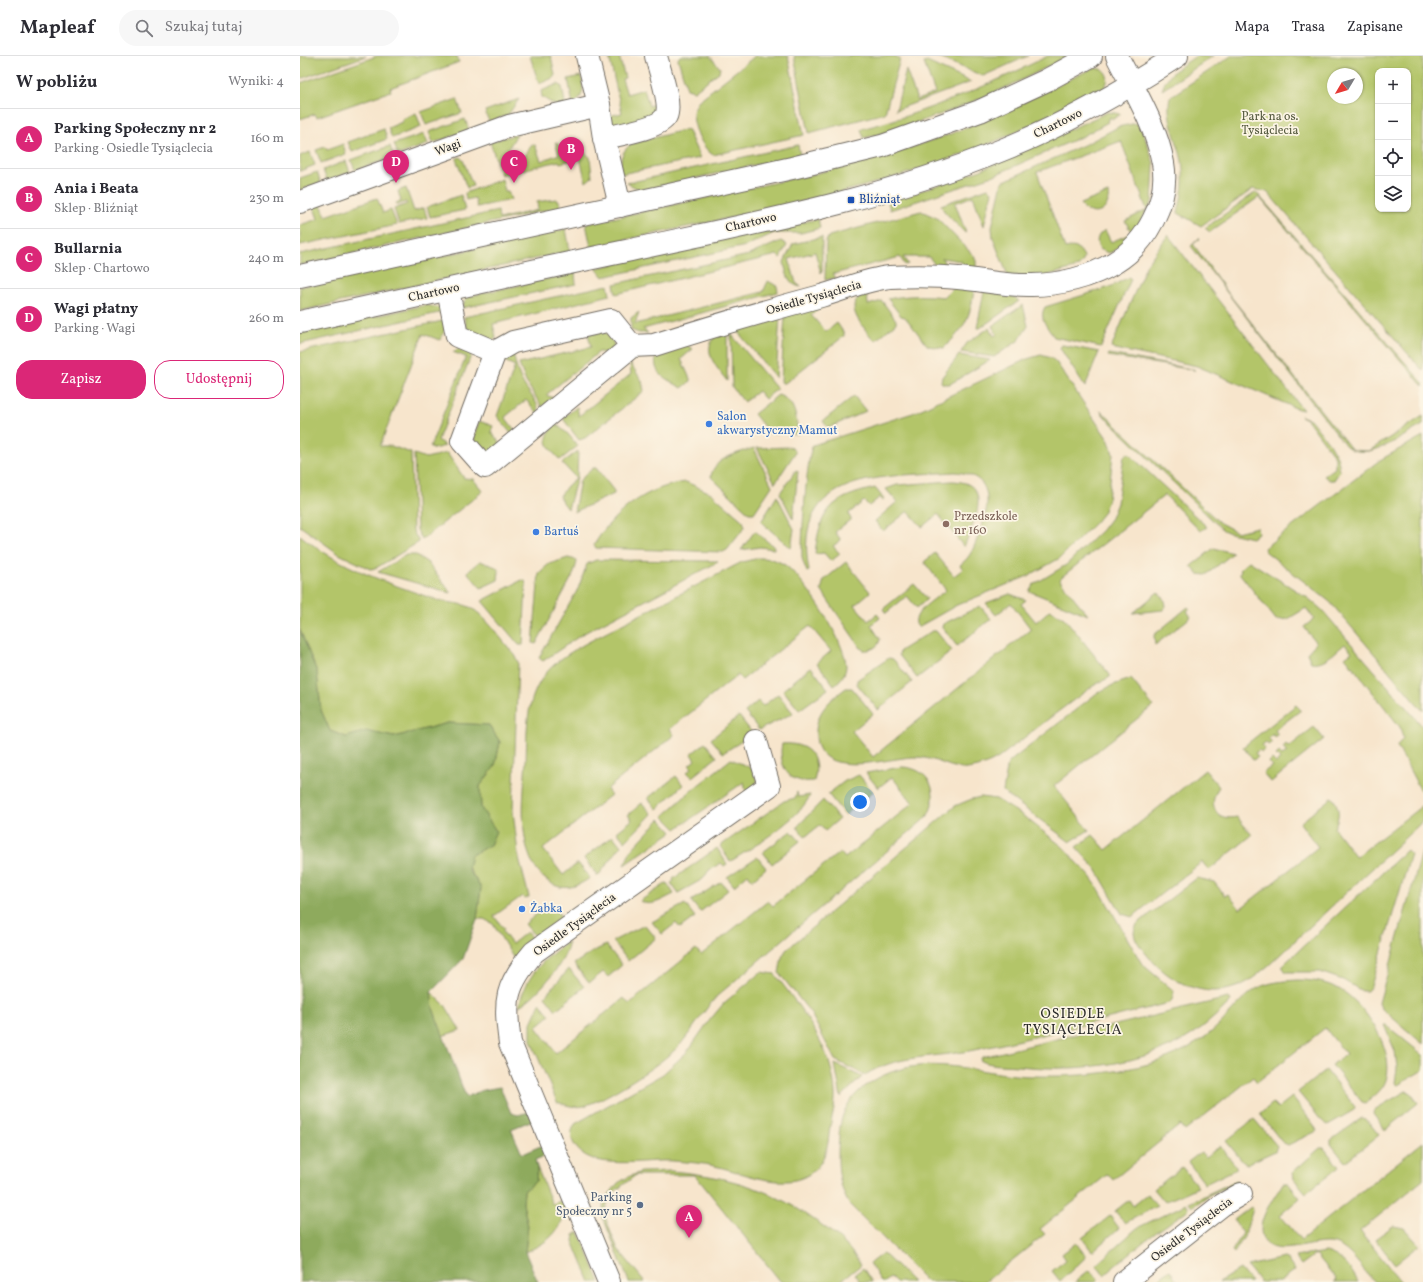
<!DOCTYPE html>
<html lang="pl">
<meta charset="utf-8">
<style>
body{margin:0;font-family:Vollkorn,serif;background:#f7f7f7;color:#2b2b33}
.controls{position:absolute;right:12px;top:12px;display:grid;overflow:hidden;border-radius:8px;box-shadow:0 1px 3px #0004}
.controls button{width:36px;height:36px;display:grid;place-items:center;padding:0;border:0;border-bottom:1px solid #e1e1e2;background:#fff;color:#2b2b33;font:20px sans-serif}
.compass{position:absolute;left:1027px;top:12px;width:36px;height:36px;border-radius:50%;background:#fff;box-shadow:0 1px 3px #0004;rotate:232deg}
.you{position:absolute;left:560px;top:746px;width:14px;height:14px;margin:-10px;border:3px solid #fff;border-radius:50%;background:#1a73e8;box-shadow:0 0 0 6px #1a73e833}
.badge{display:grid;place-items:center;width:26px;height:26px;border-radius:50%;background:#db2777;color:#fff;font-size:13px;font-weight:700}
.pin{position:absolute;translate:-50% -33px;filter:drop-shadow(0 1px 2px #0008)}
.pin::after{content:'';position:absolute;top:21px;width:14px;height:12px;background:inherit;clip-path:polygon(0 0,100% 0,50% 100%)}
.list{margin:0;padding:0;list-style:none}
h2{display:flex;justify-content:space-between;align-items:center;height:52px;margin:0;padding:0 16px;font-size:17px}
h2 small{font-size:13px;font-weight:400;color:#7c7c81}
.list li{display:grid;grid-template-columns:26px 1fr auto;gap:12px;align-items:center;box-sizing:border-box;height:60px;padding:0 16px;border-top:1px solid #e1e1e2}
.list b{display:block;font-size:15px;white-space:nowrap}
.list p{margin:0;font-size:13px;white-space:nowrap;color:#7c7c81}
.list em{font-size:13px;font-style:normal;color:#7c7c81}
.actions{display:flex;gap:8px;padding:12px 16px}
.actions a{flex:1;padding:9px 0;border:1px solid #db2777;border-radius:16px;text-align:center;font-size:14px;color:#db2777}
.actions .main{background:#db2777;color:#fff}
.icon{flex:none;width:22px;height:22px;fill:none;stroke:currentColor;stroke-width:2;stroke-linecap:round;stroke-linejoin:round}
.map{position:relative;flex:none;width:1123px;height:1226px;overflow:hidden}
header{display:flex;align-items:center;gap:24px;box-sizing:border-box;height:56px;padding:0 20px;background:#fff;border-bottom:1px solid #e1e1e2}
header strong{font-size:19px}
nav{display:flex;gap:22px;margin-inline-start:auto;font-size:14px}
.search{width:280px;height:36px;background:#f7f7f7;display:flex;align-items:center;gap:10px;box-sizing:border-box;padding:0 14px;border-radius:22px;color:#7c7c81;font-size:15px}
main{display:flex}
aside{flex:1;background:#fff}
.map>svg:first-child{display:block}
</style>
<header>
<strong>Mapleaf</strong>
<div class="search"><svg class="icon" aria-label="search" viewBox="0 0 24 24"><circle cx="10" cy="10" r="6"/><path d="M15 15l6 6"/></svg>Szukaj tutaj</div>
<nav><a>Mapa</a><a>Trasa</a><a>Zapisane</a></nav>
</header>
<main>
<aside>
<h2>W pobliżu<small>Wyniki: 4</small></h2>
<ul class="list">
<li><span class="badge">A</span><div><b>Parking Społeczny nr 2</b><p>Parking · Osiedle Tysiąclecia</p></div><em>160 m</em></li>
<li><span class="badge">B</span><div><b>Ania i Beata</b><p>Sklep · Bliźniąt</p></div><em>230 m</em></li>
<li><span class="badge">C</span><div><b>Bullarnia</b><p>Sklep · Chartowo</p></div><em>240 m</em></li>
<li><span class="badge">D</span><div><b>Wagi płatny</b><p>Parking · Wagi</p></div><em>260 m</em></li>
</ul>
<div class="actions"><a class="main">Zapisz</a><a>Udostępnij</a></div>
</aside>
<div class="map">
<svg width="1123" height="1226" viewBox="0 0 1123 1226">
<rect width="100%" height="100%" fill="#fcf5e5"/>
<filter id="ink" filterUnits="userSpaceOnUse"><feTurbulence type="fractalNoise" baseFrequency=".025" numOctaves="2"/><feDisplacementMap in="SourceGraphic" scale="8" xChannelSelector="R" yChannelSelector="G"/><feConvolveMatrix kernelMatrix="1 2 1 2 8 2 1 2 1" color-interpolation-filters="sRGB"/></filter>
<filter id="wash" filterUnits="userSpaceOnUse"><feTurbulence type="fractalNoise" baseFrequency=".012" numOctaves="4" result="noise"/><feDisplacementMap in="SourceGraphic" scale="16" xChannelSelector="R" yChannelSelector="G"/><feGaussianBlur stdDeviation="0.9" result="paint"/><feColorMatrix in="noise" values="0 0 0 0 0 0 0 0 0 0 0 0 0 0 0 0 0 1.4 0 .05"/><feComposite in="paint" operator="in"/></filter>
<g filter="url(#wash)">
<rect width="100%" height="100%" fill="#f7e5cc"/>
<!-- green -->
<g fill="#b3c569" stroke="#6f784a" fill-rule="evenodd">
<polygon points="0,0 66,0 0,23"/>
<polygon points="77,0 157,0 159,6 90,32 91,35 17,61 15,58 0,63 0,27"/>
<polygon points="230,0 251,0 255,19 253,22 239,28"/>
<polygon points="309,0 319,0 325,22 322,23 327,38 344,33 349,50 362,46 361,56 318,70 313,68 308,60 322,57"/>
<polygon points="380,0 410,0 420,12 419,16 394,35 387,33 378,3"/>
<path d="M 455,0 L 488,0 L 504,79 L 413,99 C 402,92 393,71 393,57 C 393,53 397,49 398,45 Z"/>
<polygon points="494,0 595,0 600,3 585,57 509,77"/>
<polygon points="635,0 728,0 683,20"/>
<path d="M 748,0 L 768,0 C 704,35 635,64 564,82 L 561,73 C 626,57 689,29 748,0 Z"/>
<path d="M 896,0 L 913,0 L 862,34 C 867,16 882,10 896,0 Z"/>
<path d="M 931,0 L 1123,0 L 1123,315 L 967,136 L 953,133 L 901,170 L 878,157 C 882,140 885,123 882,105 C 878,84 865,63 870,41 ZM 1078,15 L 1108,15 L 1108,153 L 1078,153 ZM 1033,18 L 1057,18 L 1057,42 L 1033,42 Z"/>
<polygon points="627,6 671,26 596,54 606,14 617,44 635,37 624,7"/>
<path d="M 793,12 L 802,13 C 809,19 809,25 804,32 C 764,54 723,74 681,91 C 560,140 419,163 291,191 L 286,168 L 514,118 L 597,96 L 648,79 L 703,56 Z"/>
<path d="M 281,20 C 284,34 284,40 273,49 L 268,23 Z"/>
<polygon points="258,28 262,31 266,52 259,52 242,41 241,35"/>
<polygon points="157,43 162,57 126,69 121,56"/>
<polygon points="219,43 208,59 189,66 185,55"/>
<polygon points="808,56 821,58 813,63 810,61 808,66 783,80 690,121 590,154 588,146 681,114"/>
<polygon points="116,57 121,71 92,82 88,72 102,66 102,63"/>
<polygon points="165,63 169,74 133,87 129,76"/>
<path d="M 837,67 L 842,73 L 854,108 L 852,146 L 833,178 L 812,196 L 808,197 L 800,193 C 795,185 797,179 805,174 L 811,186 L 832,177 L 825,165 L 847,154 L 821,85 L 737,116 L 765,192 C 774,190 780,191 784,201 L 783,205 L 778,211 L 745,220 L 708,220 L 693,182 L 692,171 L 702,126 L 788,87 L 818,71 Z"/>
<polygon points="84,73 87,83 52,96 48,86"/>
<path d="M 387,73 L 400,102 L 321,118 C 320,105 320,97 331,88 Z"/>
<polygon points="124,78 128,88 98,99 94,88"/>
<polygon points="217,78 208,93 223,103 232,88 235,89 241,105 259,98 255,86 273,98 279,92 290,101 292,121 286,126 280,102 260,107 259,105 201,119 190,86"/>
<polygon points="43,88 46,98 21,107 16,94 25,91 27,94"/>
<polygon points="498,89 500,99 346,133 338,133 327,127"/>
<polygon points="90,90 94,101 55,114 51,104"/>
<polygon points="10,96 15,109 0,115 0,100"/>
<polygon points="160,101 163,104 173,130 167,132 156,103"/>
<polygon points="46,105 50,116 27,125 23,114"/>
<polygon points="17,116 21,127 0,134 0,122"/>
<polygon points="202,123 205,135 208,135 211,144 177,151 175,142 166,144 165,137"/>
<polygon points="106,132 114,155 124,152 127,162 99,168 94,153 107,148 106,146 97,149 96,147 101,145 98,135"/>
<polygon points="688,132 692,136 684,170 673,140 655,147 666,177 664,176 644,155 641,149"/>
<polygon points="956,136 1123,327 1123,330 959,141 910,176 905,172"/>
<path d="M 808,137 C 811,157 792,164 780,148 Z"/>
<polygon points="161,139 165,154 130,161 127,151"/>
<polygon points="77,142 83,157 91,154 97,169 0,189 0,169 18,163 13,149 20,146 26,160"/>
<polygon points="256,143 260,146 261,151 0,209 0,198 198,155 199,163 238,154 237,146"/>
<polygon points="621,155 637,162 674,200 676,205 676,216 664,214 661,205 642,202 646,211 636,210 629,201 603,201 608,208 605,209 600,201 533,218 536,222 525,224 526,185 529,180"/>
<polygon points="518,163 520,172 501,177 474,177 446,190 303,221 296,212"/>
<polygon points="266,173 270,195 0,255 0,231"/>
<polygon points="868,179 1003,354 998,353 897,310 811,292 847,208"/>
<path d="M 522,181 L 522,216 L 521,217 L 515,196 L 489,203 L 496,227 L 501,231 C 488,229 486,217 484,206 L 493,188 Z"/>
<path d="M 899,182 L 900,183 L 893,188 L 928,237 L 1052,394 L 1069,395 L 1123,360 L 1123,369 C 1102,380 1068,407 1046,390 L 891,190 Z"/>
<polygon points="481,185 487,189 480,202 477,199 316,238 314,228 449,199"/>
<polygon points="275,217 276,228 162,252 166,242 170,240"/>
<path d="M 829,221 L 831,223 L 801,291 L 754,281 C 748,272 738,262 745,251 L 810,231 Z"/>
<polygon points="468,225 477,230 478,236 343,273 348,277 339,277 331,274 331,262 339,256 335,268 463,236"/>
<polygon points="308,229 310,239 193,268 196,282 192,285 167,273 164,261"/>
<path d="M 655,230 L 674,234 C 670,263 665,271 644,292 L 628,290 L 605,261 L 601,260 L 588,243 C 607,239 625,239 644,241 Z"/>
<polygon points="684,235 713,240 719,245 680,272 677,272"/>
<path d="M 567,236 L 568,249 L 582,245 L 596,264 L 596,267 L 576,284 L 573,283 C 562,269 540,248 567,236 Z"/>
<polygon points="126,249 140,252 143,256 0,288 0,277"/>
<polygon points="723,249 728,270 719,284 694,301 661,296 667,287 689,272 694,280 697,278 692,270"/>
<polygon points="523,250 511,259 526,276 537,267 544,277 544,280 485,327 482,327 481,325 485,259"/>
<polygon points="480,260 476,322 438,276 438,271"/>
<polygon points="147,264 147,270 140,284 123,278 80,390 91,390 111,397 113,475 119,486 76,512 70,513 39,498 0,470 0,296"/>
<path d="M 304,276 C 313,281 316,289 313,298 L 299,296 L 246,339 L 253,342 L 242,351 L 226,326 L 219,308 L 291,291 L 288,278 Z"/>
<path d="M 427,278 L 427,325 C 418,313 401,295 415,281 Z"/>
<polygon points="431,278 477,333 465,343 458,335 444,346 432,331"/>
<path d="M 385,288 L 393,293 L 381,303 L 391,325 L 382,332 C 369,324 350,318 357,299 Z"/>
<polygon points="762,289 799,296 785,331 760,292"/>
<polygon points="158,293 172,297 138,384 145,390 133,393 130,391 166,301 153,296"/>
<path d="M 213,296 C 215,307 218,318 224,329 C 230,338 240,348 239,359 L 226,344 L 205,361 L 217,377 L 213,380 L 197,360 L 215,310 L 202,304 Z"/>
<polygon points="809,298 886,312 895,314 808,300"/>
<polygon points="659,299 690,304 650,328 643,328 641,326 642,321"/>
<path d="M 741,299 L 751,302 L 756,306 L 809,385 L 813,398 L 808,444 L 803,457 L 795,467 L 760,502 L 728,520 L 657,549 L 618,571 C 607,559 638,541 646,534 L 624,506 L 635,497 L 654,520 L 663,513 L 660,509 C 671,501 674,491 679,478 C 690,450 696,419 655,416 C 585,421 490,414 509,515 L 507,516 C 505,511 503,506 502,501 C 501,488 507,396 513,389 L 613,357 L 727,303 Z"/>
<polygon points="330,307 342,325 344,335 285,382 279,384 264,364 264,361 277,351 279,360 331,318"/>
<path d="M 478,339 C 496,345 496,361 498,378 L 469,377 L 454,358 Z"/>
<polygon points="554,340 566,355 528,372 523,365"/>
<polygon points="800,354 920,467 937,476 957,471 958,477 952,482 930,477 923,474 805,361"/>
<polygon points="1001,360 1010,363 1029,387 1038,403 1040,415 1034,424 1029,424 1024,420 1035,412 1035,401 1007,363"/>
<polygon points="179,365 193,370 191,376 202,389 187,398 177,395 174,380"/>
<path d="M 256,368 L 268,378 L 278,390 L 260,404 C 248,391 240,383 256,368 Z"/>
<polygon points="1123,380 1123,655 1030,546 965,495 964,492 1080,404"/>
<polygon points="491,391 495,395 495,397 475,427 457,392"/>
<path d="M 454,392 L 472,430 L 454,457 L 449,457 L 411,421 C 413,402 438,397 454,392 Z"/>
<polygon points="278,395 277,421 268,453 259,441 267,430 276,422 262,407"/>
<polygon points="147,397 164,422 173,423 183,435 122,484 117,474 114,398 126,402"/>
<polygon points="828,397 907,471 900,475 865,439 759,523 788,559 729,535 733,529 766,509 802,474 811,462 817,447 824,400"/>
<polygon points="293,412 296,412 314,435 314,438 274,456 280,424"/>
<polygon points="496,414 498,415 493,463 480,437"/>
<path d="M 652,425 C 696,426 673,468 664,491 L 638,458 L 622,471 L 608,455 L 583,475 L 575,465 L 597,446 L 586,433 L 597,429 Z"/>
<path d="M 386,426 L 411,437 L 443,465 L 445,471 L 427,494 L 423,496 L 296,492 L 294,489 C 314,455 347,431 386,426 Z"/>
<path d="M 575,432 L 584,443 L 582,444 L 580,441 L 569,450 L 564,445 L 548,458 L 551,463 L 535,476 L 541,484 L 533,490 L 540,498 L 531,505 L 524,497 L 515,498 C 520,453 531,442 575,432 Z"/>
<polygon points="477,440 494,473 491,492 461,466"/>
<polygon points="455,475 474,491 474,493 460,491 441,494"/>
<path d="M 0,479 C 41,513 89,527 137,544 C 148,548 163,546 173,553 C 186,561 203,586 214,598 L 218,606 L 213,755 L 218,798 L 229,841 L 225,843 L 222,840 L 194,860 L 204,873 L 202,875 L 212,888 L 227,876 L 236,888 L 217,908 L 193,868 L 184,863 L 177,863 L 181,832 L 168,811 L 171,799 L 190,789 L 196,775 L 181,752 L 180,730 L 195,710 L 200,686 L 189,669 L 148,667 L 94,681 L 73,677 L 46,681 L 30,675 L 21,654 L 17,616 L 0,574 Z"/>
<polygon points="914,492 933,497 906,519 898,518 891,510"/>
<polygon points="106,499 116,499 128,507 151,537 78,516"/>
<polygon points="268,502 276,504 277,506 274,517 236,588 233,587 239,517 249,508"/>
<path d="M 459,502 C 469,502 477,504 485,509 C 505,523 545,585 546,609 C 546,618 541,624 534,629 L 517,607 L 531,595 L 510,570 L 442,624 L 438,619 L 370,673 L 374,679 L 307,733 L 311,739 L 243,793 L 263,819 L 278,807 L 290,822 C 277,831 263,836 249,826 C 214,803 224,740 226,704 C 227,685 226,665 231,647 C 234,636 239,626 246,617 C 262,598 289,586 311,574 C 354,551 398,529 442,506 Z"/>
<polygon points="296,504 417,505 418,506 284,577 243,605 239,602 278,533 287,508"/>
<polygon points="180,505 196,511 199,515 198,524 181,532 168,517 169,514"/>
<path d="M 949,505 L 1008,542 L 1022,554 L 1123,671 L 1123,739 L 1097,690 L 1103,682 L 1100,671 L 1045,601 L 1052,596 L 1045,588 C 1036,595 1024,609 1011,606 L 1007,597 L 1016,587 L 1004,571 L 1014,563 L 1006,552 L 988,563 L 976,564 L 973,560 L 940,518 L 941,512 Z"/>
<path d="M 546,506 L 570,536 L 555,549 L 568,565 L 577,558 L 580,562 L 571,569 L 580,583 C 579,591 571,595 563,594 L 560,591 L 521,534 L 524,524 Z"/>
<polygon points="222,524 225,525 226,528 223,589 219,589 182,545"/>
<polygon points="614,528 627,543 617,552 607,540 586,557 583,553"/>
<polygon points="858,536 865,545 866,550 863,554 833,557"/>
<path d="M 710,538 L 726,544 L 721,548 L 736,566 L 750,554 L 764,562 L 771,570 L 810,619 L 810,621 L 793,630 C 768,648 744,666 720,685 C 711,691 701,702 691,706 C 685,709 669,714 662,713 C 646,710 632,701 615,701 C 589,701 518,726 516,680 C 515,656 529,645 546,632 L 552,632 L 573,658 L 552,675 L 573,701 L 731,573 L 711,547 L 696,559 L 686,547 Z"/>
<polygon points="680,550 691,563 657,590 642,571 643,568"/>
<polygon points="888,551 890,553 887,555 891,561 855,589 854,579"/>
<polygon points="632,575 636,575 652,595 617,622 599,599 600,595"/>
<polygon points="589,602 593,603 612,626 578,654 557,628 557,624"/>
<polygon points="511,611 528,633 499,654 483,634"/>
<polygon points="831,623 853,650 754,730 789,774 770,786 703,736 708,707 797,637 813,629"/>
<polygon points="478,638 493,657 459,674 445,656 458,645 463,650"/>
<polygon points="996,649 1001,654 975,674 978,679 975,681 973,678 968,682 972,686 968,689 966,686 962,689 965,693 962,696 959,694 955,697 958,701 953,704 943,691"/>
<polygon points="439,660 453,678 423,697 411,683"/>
<polygon points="1014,671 1024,683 971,726 963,717 972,710 969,706 972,703 976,707 980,703 976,699 979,696 982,699 987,696 983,691 986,688 989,691"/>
<polygon points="405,687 417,701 392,721 387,716 392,712 389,709 395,704 391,698"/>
<path d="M 482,688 C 507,686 521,700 514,725 C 509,725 502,726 498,724 C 483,720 479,700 482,688 Z"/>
<polygon points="431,703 451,712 458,724 447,740 444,726 376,773 363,760 392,734"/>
<path d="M 602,711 C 630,712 641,737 627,761 L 417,940 C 403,955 393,974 380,989 C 363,1007 307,1043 284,1050 C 274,1052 265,1049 257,1046 L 231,985 L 231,967 L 240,947 L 250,959 L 236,971 L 256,997 L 324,942 L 329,948 L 396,893 L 401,899 L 468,845 L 473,850 L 540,796 L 545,802 L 613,747 L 592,721 L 578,732 L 566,717 Z"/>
<path d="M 905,714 L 919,731 C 907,748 915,766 937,761 L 952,779 L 909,814 L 902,806 L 832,861 L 822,858 L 796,813 L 776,791 L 793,779 L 806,794 Z"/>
<polygon points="559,719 573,736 545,759 528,738 545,725"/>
<polygon points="376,720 383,729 357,753 348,742"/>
<path d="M 497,736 L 498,741 L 510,739 C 502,761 452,792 431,805 L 429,804 L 420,790 L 484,745 L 495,742 Z"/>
<path d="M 681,741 L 696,743 L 722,759 L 763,791 L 789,819 L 799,833 L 842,908 L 874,935 L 872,944 L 869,947 C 804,963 739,981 674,994 C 636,1002 598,998 565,1019 L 535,1004 L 510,956 L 479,917 L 482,901 L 486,894 L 655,750 L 672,743 Z"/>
<path d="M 1032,741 C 1040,752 1040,760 1034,772 L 1056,801 L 1123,749 L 1123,765 L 969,909 C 959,917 949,927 936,931 C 895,946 855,916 835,882 L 834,876 L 837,868 L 897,822 L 914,826 L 925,840 L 928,838 L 940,853 L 1018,791 L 1000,767 Z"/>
<polygon points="523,744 539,763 525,775 520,769 505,781 497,771"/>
<polygon points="342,747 352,758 325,786 317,776 332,764 328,759"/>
<polygon points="360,763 372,776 324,809 332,793"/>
<polygon points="491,775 500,785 472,808 463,796"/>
<polygon points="313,780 321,790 298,820 284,802"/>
<polygon points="417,792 427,808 424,810 421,807 409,814 403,823 378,837 371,827 374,825 373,823"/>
<polygon points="1123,793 1123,988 1081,952 1079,947"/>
<polygon points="1107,794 1111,798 1071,930 1067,935 1062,935 1043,924 1020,916 986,916 982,910"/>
<polygon points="457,801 466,812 452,824 448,818 434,830 427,821"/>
<polygon points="421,826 428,834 400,856 391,845"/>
<path d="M 367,827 L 374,838 C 363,843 351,852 340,845 Z"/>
<polygon points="249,848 258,856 264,867 239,885 225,868"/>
<polygon points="385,848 395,861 380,872 376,867 362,878 352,866"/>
<polygon points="345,869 356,882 328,905 313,885"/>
<path d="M 268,886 C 269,904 234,943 219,950 C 226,920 243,903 268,886 Z"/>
<polygon points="306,889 322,909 308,921 303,916 289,927 274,908 292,896"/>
<polygon points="269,913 284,931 256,954 245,940"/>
<path d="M 461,916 L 475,918 C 501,953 533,992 535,1037 C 536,1051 530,1065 529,1079 C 527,1100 518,1119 495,1124 C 469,1129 441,1116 415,1110 C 402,1107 387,1106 373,1105 C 346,1103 290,1117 274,1088 C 270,1081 271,1075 275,1068 L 363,1018 L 387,996 L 409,965 L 424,947 Z"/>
<path d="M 997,924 C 1012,924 1026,926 1039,933 C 1064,946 1096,995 1086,1024 C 1083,1034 1074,1040 1066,1047 L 1062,1046 L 1032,1009 L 1046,998 L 1025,972 L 957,1026 L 953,1021 L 885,1075 L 880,1069 L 813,1124 L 808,1118 L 740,1173 L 745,1178 L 685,1226 L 627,1226 L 549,1148 C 537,1127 537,1104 539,1081 C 540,1058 549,1041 568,1028 C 622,992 675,1019 732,1020 C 772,1021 810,1018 849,1008 C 874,1001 901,987 919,969 C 931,957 942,942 956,933 C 968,926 984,925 997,924 Z"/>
<polygon points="131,936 145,949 160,974 142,980 133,952"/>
<path d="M 928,942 L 931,944 L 930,946 C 916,960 902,973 885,983 C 836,1010 774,1016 719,1010 C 708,1009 689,1010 680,1004 L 682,1001 Z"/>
<polygon points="1084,969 1086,969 1123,999 1123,1014 1098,1029 1095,1027 1097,1012 1095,995"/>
<polygon points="535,1008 562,1021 541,1041"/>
<polygon points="1026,1014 1055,1051 1054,1054 1028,1069 1021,1064 998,1036"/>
<polygon points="1106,1035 1110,1036 1118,1047 1085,1074 1073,1058 1074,1054"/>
<polygon points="992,1041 1014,1069 1017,1075 988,1089 982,1086 960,1058 973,1047 978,1052"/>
<polygon points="1062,1062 1066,1063 1079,1079 1045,1106 1031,1088 1031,1084"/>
<polygon points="954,1063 977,1090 975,1095 947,1108 943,1106 926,1085"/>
<path d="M 1123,1086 L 1123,1124 L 1060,1175 L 1101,1226 L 1075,1226 C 1063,1215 1051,1193 1035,1188 C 1016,1182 973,1205 963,1183 C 955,1164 974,1143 983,1127 L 988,1127 L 1000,1142 L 980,1159 L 1001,1184 Z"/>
<polygon points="920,1090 936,1110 936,1113 905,1128 888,1106 901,1096 906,1101"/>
<polygon points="1020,1092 1024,1092 1039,1111 1006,1137 994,1123 993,1116"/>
<path d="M 237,1111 L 252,1148 L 265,1143 L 268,1151 C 259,1176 250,1186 225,1196 L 228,1170 L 223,1148 L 224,1135 L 236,1125 Z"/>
<polygon points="882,1111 898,1131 865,1146 854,1133"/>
<path d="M 371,1115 C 425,1120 468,1131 513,1163 C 535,1178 546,1186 561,1209 L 539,1226 L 481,1226 L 395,1119 L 336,1119 L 310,1139 L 304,1158 L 311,1177 L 318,1193 L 345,1226 L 329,1226 L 302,1159 L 304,1145 L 318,1127 L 328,1121 L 341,1116 Z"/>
<polygon points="937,1124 938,1125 936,1127 909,1139 892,1151 889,1147"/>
<polygon points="848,1138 857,1150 825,1167 815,1155 829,1144 833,1150"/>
<polygon points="886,1148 889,1153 847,1183 804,1219 796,1209 837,1172"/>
<polygon points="951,1151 953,1153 944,1181 934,1197 932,1195 943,1177 934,1164"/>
<polygon points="810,1160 819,1172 793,1195 791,1194 782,1182"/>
<polygon points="1093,1170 1104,1172 1119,1189 1095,1208 1075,1183"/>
<polygon points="279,1176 300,1226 290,1226 273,1185 274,1179"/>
<polygon points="776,1187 785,1199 785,1202 760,1225 752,1215 766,1204 762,1198"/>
<path d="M 1026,1196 C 1041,1200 1051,1212 1058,1226 L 1034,1226 L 1037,1224 L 1016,1198 L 1001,1209 L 995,1201 Z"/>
<polygon points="583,1197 613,1226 596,1226 591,1221 585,1226 581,1226 570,1207"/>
<polygon points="984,1202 988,1204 995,1214 980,1226 960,1226 947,1210"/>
<polygon points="563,1212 572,1226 561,1226 555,1218"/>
<polygon points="940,1213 951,1226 919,1226"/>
<polygon points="870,1214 877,1226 855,1226"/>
<polygon points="788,1215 791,1216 798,1224 796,1226 775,1226"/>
</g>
<!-- forest -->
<polygon fill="#8eaa5d" stroke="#5c6a44" points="0,574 17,616 21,654 30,675 46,681 66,675 94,681 148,667 189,669 200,686 195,710 180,730 181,752 196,775 190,789 171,799 168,813 181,832 177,863 163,903 131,936 133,952 166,1041 183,1034 200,1031 211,1057 218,1059 229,1056 233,1064 211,1073 222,1098 243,1089 247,1099 235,1104 237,1111 236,1125 224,1135 223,1148 228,1170 225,1196 238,1226 0,1226"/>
</g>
<g filter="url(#ink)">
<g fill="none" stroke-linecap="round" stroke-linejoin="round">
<!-- minor casing -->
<g stroke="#726c63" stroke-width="24">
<g id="minor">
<polyline points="287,0 299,49 304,82 320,150"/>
<path d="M 304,82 C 317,79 360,72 366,60 C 372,48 359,13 356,0"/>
<polyline points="0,146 209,70 299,49"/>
<polyline points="148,234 157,280 195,296 213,286 311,264 332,290"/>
<path d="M 195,296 L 162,385 L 185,411 L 332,290 L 354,289 C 410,271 465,255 521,240 C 543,234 567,223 590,221 C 612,220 636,220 658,222 C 683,224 707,230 732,229 C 759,229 791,221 814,207 C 846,188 870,145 863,107 C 856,69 834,34 817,0"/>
<path d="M 309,1226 L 210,987 C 204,944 205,930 234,896 L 469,730 L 456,685"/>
<polyline points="824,1226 922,1149 941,1138"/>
</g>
</g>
<!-- tertiary casing -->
<g stroke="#726c63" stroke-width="24">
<g id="tertiary">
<polyline points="0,220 492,112 582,90 680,55 747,24 791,0"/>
<path d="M 0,266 C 110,242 220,217 331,194 C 456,167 583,143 702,94 C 764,69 822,36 877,0"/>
</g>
</g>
<!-- minor -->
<use href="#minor" stroke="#fff" stroke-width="22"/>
<!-- tertiary -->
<use href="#tertiary" stroke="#fff" stroke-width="22"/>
</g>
</g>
<!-- markers -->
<rect fill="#1a4fb4" stroke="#fcf5e5" stroke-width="1.5" x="547" y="140" width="8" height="8" rx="2"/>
<g fill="#3f7fe0" stroke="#fcf5e5" stroke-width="1.5">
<circle cx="409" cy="368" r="4"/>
<circle cx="236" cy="476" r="4"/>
<circle cx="222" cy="853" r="4"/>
</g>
<circle fill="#8d6e63" stroke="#fcf5e5" stroke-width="1.5" cx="646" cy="468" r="4"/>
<circle fill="#5c6f8a" stroke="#fcf5e5" stroke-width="1.5" cx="340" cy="1149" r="4"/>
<g text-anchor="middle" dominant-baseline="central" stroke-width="3.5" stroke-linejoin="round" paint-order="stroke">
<!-- park labels -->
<g font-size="12" fill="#54593e" stroke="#fcf5e5">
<text x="970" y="61">Park na os.<tspan x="970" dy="14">Tysiąclecia</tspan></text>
</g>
<!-- street labels -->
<g font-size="12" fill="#2b2b2b" stroke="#fcf5e5">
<text transform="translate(758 68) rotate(-26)">Chartowo</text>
<text transform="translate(148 92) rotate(-20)">Wagi</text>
<text transform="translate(451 167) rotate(-13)">Chartowo</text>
<text transform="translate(134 237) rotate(-12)">Chartowo</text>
<text transform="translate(514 242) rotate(-16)">Osiedle Tysiąclecia</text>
<text transform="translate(275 869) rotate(-36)">Osiedle Tysiąclecia</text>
<text transform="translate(892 1174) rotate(-37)">Osiedle Tysiąclecia</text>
</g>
<!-- transit labels -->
<g font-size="12" fill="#164399" stroke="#fcf5e5" text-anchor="start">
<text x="559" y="144">Bliźniąt</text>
</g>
<!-- shop labels -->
<g font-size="12" fill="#366cbe" stroke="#fcf5e5" text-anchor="start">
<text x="417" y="361">Salon<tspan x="417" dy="14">akwarystyczny Mamut</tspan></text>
<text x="244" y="476">Bartuś</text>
<text x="230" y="853">Żabka</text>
</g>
<!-- education labels -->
<g font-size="12" fill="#785e54" stroke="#fcf5e5" text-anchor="start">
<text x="654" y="461">Przedszkole<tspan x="654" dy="14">nr 160</tspan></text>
</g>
<!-- service labels -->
<g font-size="12" fill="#4e5e75" stroke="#fcf5e5" text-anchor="end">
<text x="332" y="1142">Parking<tspan x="332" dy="14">Społeczny nr 5</tspan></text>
</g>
<!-- quarter labels -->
<g font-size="14" letter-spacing="1" fill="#2b2b2b" stroke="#fcf5e5">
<text x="773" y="958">OSIEDLE<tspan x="773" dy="16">TYSIĄCLECIA</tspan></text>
</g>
</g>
</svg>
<div class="controls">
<button>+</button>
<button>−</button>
<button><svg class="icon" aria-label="locate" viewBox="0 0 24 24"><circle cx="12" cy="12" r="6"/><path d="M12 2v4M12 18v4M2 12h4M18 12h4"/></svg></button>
<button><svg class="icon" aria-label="layers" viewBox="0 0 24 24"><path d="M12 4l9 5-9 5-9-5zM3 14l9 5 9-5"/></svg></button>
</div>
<svg class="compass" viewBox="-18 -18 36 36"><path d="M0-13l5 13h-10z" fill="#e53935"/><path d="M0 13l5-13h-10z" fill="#7c7c81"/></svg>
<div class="you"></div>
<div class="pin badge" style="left:389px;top:1182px">A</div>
<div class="pin badge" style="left:271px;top:114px">B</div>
<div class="pin badge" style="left:214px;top:127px">C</div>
<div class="pin badge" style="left:96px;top:127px">D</div>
</div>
</main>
